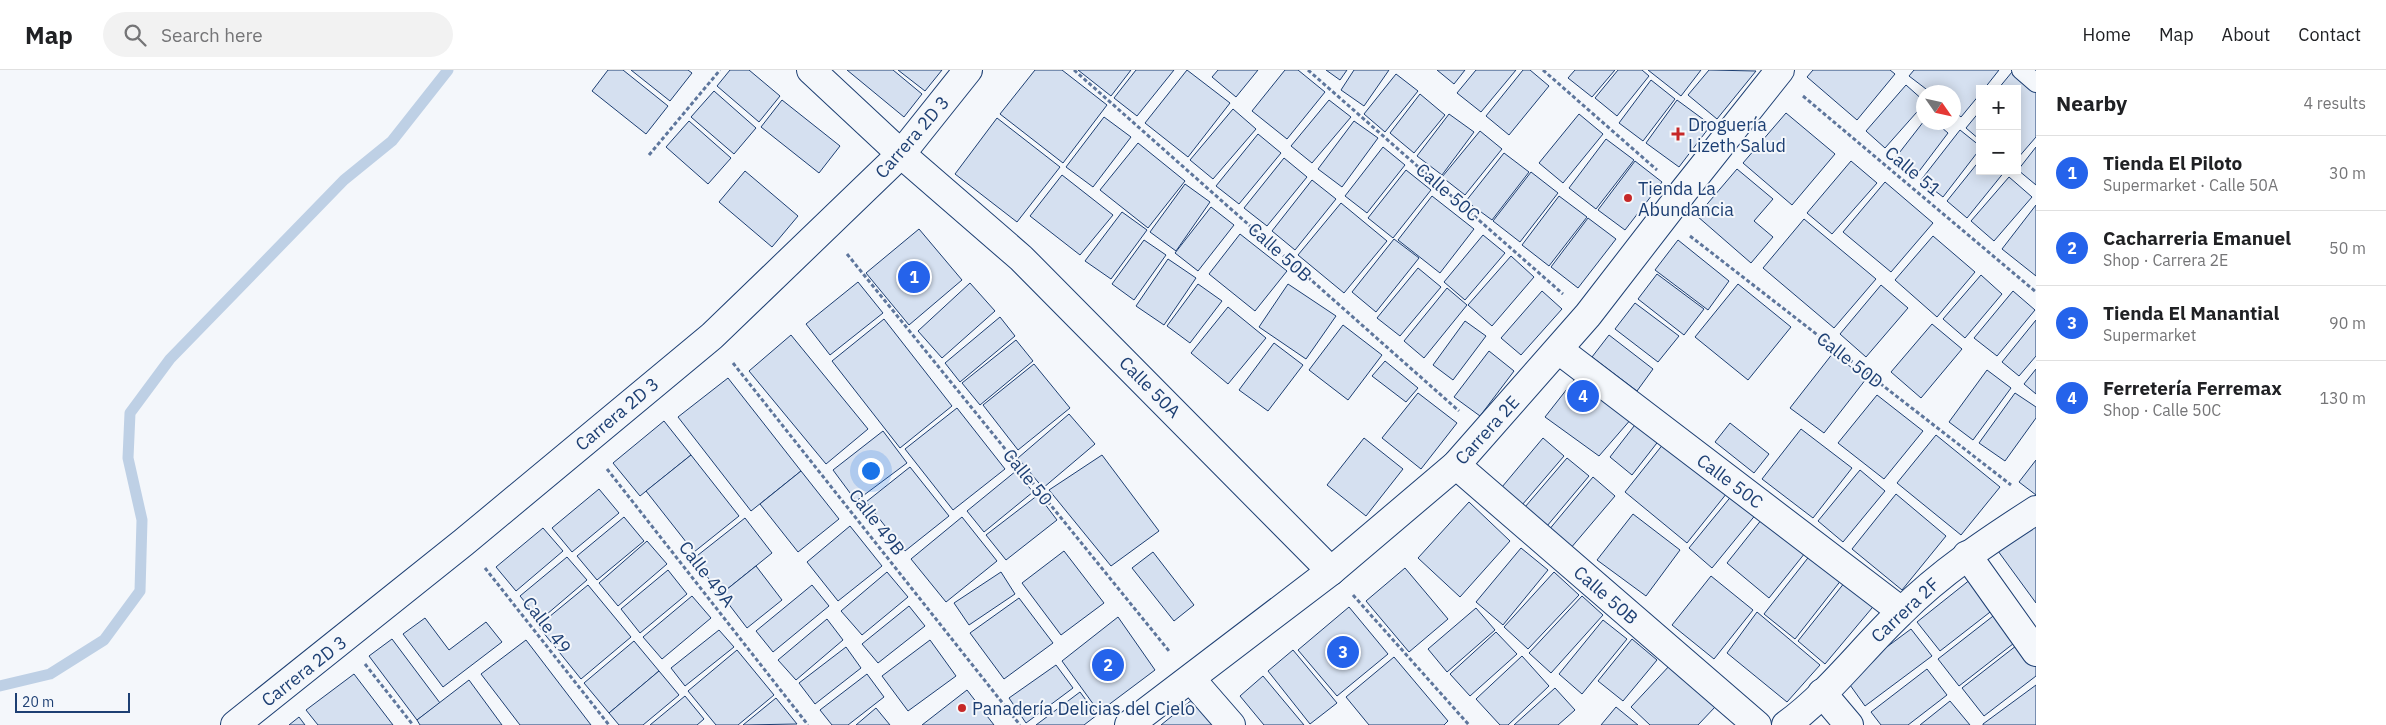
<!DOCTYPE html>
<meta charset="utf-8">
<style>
body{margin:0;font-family:"IBM Plex Sans",sans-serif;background:#f2f2f2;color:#202124}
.controls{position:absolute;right:15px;top:15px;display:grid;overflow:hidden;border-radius:0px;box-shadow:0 2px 12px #0003}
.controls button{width:45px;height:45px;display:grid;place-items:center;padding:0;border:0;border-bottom:1px solid #e0e0e0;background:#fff;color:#202124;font:25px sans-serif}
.compass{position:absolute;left:1916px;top:15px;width:45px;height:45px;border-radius:50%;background:#fff;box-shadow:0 2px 12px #0003;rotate:124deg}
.scale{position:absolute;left:15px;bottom:12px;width:115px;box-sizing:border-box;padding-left:5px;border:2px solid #1d3f73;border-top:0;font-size:14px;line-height:18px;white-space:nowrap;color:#1d3f73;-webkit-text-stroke:4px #f4f7fb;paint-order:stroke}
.you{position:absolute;left:870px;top:400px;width:18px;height:18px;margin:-12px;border:4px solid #fff;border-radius:50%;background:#1a73e8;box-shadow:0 0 0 8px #1a73e833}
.badge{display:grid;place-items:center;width:32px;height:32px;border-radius:50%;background:#2563eb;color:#fff;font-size:16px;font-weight:700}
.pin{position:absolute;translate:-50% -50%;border:2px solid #fff;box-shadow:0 1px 5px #0006}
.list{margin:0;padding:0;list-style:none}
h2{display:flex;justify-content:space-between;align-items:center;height:65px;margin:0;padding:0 20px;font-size:21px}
h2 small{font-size:16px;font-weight:400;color:#757577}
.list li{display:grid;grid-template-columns:32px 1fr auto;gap:15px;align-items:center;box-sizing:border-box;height:75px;padding:0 20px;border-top:1px solid #e0e0e0}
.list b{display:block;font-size:19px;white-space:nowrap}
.list p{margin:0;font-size:16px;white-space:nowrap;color:#757577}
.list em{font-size:16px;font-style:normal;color:#757577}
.icon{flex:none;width:28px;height:28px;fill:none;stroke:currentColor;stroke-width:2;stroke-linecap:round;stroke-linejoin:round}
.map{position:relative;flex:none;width:2036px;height:655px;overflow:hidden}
header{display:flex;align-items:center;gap:30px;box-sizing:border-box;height:70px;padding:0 25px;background:#fff;border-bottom:1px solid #e0e0e0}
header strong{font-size:24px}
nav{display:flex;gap:28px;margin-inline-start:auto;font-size:18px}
.search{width:350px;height:45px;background:#f2f2f2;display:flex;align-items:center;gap:12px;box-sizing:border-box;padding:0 18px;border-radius:28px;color:#757577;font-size:19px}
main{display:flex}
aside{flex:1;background:#fff}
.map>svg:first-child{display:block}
</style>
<header>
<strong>Map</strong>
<div class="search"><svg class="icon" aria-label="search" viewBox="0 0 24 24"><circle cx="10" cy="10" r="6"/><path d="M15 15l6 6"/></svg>Search here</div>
<nav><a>Home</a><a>Map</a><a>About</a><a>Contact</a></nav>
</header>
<main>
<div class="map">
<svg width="2036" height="655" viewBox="0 0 2036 655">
<rect width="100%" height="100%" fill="#f4f7fb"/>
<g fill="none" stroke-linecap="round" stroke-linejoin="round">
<!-- stream -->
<polyline stroke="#bed0e5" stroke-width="11" points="0,616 50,604 104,570 140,521 142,450 128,388 130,343 170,289 344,110 392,71 448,0"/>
</g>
<!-- building -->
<g fill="#d5e0f0" stroke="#1d3f73">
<polygon points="608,0 623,0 668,36 646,64 592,21"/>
<polygon points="631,0 688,0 692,3 670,31"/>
<polygon points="730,0 749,0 780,26 759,52 717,16"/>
<polygon points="847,0 893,0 922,24 904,47"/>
<polygon points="898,0 942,0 925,21"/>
<polygon points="1035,0 1062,0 1107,35 1063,93 1000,44"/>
<polygon points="1078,0 1131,0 1111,26"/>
<polygon points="1136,0 1174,0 1137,46 1114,28"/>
<polygon points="1187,0 1230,33 1188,87 1145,53"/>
<polygon points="1218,0 1258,0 1236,27 1212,7"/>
<polygon points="1285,0 1298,0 1325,22 1287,69 1252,41"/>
<polygon points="1326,0 1347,0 1340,10"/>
<polygon points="1354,0 1389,0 1364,36 1341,20"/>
<polygon points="1437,0 1465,0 1454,14"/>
<polygon points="1476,0 1516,0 1481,42 1457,23"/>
<polygon points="1523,0 1530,0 1549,16 1509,65 1486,46"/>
<polygon points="1575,0 1615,0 1592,27 1568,8"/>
<polygon points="1618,0 1642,0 1649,6 1617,46 1595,28"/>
<polygon points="1648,0 1701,0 1681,26"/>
<polygon points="1709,0 1756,1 1717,49 1688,25"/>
<polygon points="1813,0 1890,0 1895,4 1857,50 1807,7"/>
<polygon points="1914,0 1999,0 1984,19 1980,19 1980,24 1961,47 1954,41 1954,22 1930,22 1909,6"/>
<polygon points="2012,2 2036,22 2036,67 2017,89 2017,19 1998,19"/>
<polygon points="1396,4 1418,21 1385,62 1364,44"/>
<polygon points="1651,10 1675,29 1643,71 1619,53"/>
<polygon points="1906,15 1924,31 1924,34 1885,78 1866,61"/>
<polygon points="714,21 756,58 734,84 691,47"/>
<polygon points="1420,24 1445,45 1414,83 1390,63"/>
<polygon points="782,30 840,76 819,103 761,57"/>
<polygon points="1329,30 1351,47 1312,93 1291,76"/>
<polygon points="1677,30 1711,55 1679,97 1646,73"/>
<polygon points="1233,39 1256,59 1213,109 1190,90"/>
<polygon points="1980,41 1980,70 1966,58"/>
<polygon points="1786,43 1835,84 1792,135 1743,93"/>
<polygon points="1449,44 1474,62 1442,105 1417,86"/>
<polygon points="1579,44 1603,64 1563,113 1539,93"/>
<polygon points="1104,47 1131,67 1093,117 1066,97"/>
<polygon points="997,48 1060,97 1017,152 955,104"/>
<polygon points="689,51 731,88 708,114 666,77"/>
<polygon points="1354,51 1378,68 1342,117 1318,99"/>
<polygon points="1924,51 1935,52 1948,63 1917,104 1896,87"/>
<polygon points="1960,60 1980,76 1980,79 1943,127 1921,110"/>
<polygon points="1480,61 1502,79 1465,125 1442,107"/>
<polygon points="1258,64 1281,83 1239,134 1216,116"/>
<polygon points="1606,69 1634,90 1596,139 1569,118"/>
<polygon points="1138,73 1185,111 1148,158 1100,120"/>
<polygon points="1383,77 1405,95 1367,143 1345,126"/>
<polygon points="2036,77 2036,115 2018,100"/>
<polygon points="1504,83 1529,102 1492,150 1466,131"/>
<polygon points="1284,88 1307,107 1267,156 1244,138"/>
<polygon points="1980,90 1980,101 2005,101 1967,148 1947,131"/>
<polygon points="1635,91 1662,112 1625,160 1598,140"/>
<polygon points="1851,91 1877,113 1832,164 1807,143"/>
<polygon points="1737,99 1773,129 1754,151 1773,167 1751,193 1697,146"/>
<polygon points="1406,100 1431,120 1393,168 1368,148"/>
<polygon points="745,101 798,146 772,177 719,132"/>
<polygon points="1531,102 1558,123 1520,172 1493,151"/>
<polygon points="1062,105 1113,145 1080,185 1030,146"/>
<polygon points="2009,107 2032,127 1994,171 1971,151"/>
<polygon points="1312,110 1336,129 1295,180 1272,161"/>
<polygon points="1885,112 1933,153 1891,202 1843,162"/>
<polygon points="1185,114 1210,132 1176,181 1150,162"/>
<polygon points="1432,126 1474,159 1440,203 1398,170"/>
<polygon points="1559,126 1587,147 1549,196 1522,175"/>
<polygon points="1341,133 1387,171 1344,223 1298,185"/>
<polygon points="2036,135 2036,206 2002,179"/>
<polygon points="1211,137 1234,155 1198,201 1175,183"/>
<polygon points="1122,142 1147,160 1111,209 1085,191"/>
<polygon points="1588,148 1616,169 1578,218 1551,197"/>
<polygon points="1804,149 1876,209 1834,258 1763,198"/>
<polygon points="919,159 962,210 909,255 866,203"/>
<polygon points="1240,164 1287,201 1255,241 1209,204"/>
<polygon points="1483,165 1505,183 1465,230 1444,212"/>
<polygon points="1933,166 1975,202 1937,247 1895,210"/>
<polygon points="1394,169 1419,188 1376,242 1352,222"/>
<polygon points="1144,170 1166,185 1134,230 1112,214"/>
<polygon points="1678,170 1729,211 1708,240 1655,200"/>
<polygon points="1511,186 1534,207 1492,256 1468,235"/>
<polygon points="1168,189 1196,208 1164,255 1136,236"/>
<polygon points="1418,198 1441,217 1400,266 1377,248"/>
<polygon points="1657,204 1704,239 1684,265 1638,229"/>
<polygon points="1981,205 2002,224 1965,268 1943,249"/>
<polygon points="858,212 883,243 830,285 806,254"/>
<polygon points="970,213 995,241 942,288 918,261"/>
<polygon points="1198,214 1222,231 1190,273 1167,256"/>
<polygon points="1288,214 1336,246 1306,289 1259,257"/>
<polygon points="1738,214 1791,257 1748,310 1695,267"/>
<polygon points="1881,215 1908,238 1866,287 1840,264"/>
<polygon points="1447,218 1467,235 1424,288 1404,271"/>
<polygon points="1542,221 1562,239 1521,285 1501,268"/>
<polygon points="2013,221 2035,240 1997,286 1974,268"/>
<polygon points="1635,233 1679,266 1658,292 1615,259"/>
<polygon points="1228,237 1266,268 1228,314 1191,283"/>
<polygon points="1000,247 1015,266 960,312 945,293"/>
<polygon points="884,249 952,336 900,378 832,291"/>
<polygon points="2036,250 2036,286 2019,306 2002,292"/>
<polygon points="1465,251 1486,266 1453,310 1433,295"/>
<polygon points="1932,254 1962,279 1921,328 1891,302"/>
<polygon points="1343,255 1382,285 1348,330 1309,300"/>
<polygon points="791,265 868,359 826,394 749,301"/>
<polygon points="1609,265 1653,299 1637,321 1592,287"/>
<polygon points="1016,270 1033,291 980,335 962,313"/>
<polygon points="1274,273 1303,295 1268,341 1239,320"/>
<polygon points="1489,281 1514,301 1480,346 1454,327"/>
<polygon points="1833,283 1866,309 1824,363 1790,338"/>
<polygon points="1385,291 1418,318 1406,332 1372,306"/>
<polygon points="1034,294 1070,338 1018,380 983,335"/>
<polygon points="2036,299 2036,324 2024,314"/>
<polygon points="1987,300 2011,318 1973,370 1949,352"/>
<polygon points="1578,305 1632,348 1599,386 1545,347"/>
<polygon points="728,308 801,401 751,441 678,347"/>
<polygon points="1418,323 1457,353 1421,399 1382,368"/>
<polygon points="2015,323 2036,337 2036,348 2005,391 1979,373"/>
<polygon points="1877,325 1923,361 1884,409 1838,373"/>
<polygon points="957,338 1005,399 953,440 905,379"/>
<polygon points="1069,344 1095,374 1043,418 1018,388"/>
<polygon points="664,351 691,385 640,426 613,393"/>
<polygon points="1638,351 1660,369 1632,405 1610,387"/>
<polygon points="1730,353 1769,384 1754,403 1715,372"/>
<polygon points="1801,359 1852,398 1813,448 1762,409"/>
<polygon points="883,361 907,393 856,431 833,400"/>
<polygon points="1936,365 2000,417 1961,465 1897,413"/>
<polygon points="1364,368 1403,399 1366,446 1327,415"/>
<polygon points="1543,368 1564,386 1522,435 1502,417"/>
<polygon points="1664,373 1727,423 1687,473 1625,422"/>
<polygon points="691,385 739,446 694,482 646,421"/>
<polygon points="1102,385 1159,461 1111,496 1049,420"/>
<polygon points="1567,388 1589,406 1547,456 1525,437"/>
<polygon points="2036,390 2036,425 2019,412"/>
<polygon points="910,397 949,446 905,481 866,432"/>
<polygon points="1860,400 1885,421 1843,472 1818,451"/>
<polygon points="801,401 839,449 798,482 760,434"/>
<polygon points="1016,401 1033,422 984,462 967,441"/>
<polygon points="1593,407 1615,426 1570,479 1548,461"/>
<polygon points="599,419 619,443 572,482 552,458"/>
<polygon points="1733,424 1757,443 1712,498 1689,478"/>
<polygon points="1896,424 1946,466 1902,520 1852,479"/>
<polygon points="1038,425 1057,450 1006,490 986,465"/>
<polygon points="1469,432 1510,471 1460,527 1418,488"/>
<polygon points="1633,444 1680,480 1646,526 1597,490"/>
<polygon points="624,447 644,471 597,510 577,486"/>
<polygon points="962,447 997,491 946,532 911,489"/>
<polygon points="745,448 772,483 721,524 693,489"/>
<polygon points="1762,449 1805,483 1769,528 1727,493"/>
<polygon points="2036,453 2036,533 1998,481"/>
<polygon points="850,456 882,496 838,531 807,492"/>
<polygon points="543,458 563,481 516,521 496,497"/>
<polygon points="647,471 667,494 618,536 599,513"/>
<polygon points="1521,478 1548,500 1503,555 1476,532"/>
<polygon points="1064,481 1104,533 1061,565 1022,513"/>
<polygon points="1153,482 1194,535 1174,551 1132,498"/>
<polygon points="1811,484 1842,509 1795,569 1764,544"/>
<polygon points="567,487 587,510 540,550 520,526"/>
<polygon points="756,496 782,530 747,558 721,524"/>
<polygon points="1405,498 1448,549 1409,582 1366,531"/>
<polygon points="668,500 687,524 640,563 621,539"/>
<polygon points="887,502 908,527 862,565 841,541"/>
<polygon points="1001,502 1015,524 969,555 954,533"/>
<polygon points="1554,502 1579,525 1528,579 1504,557"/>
<polygon points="1711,506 1753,540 1714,589 1672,555"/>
<polygon points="1849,507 1877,532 1825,594 1798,571"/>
<polygon points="1971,509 1994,539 1940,581 1917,552"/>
<polygon points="588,515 631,567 581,609 538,556"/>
<polygon points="812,515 829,536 773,582 756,561"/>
<polygon points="692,526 711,548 662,589 643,567"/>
<polygon points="1582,526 1603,545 1551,603 1529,583"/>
<polygon points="1019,528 1053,573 1004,609 970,563"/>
<polygon points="909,536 925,556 878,593 862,574"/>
<polygon points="1349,537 1388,584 1337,626 1298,580"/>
<polygon points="1476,538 1495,560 1447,602 1428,579"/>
<polygon points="1757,542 1820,595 1787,632 1727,583"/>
<polygon points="1997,543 2018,570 1959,616 1938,589"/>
<polygon points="1118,547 1155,600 1099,642 1062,591"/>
<polygon points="425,548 449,580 486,552 502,572 443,617 403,564"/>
<polygon points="827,549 843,570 796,610 778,590"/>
<polygon points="1603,550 1627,569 1582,624 1559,604"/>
<polygon points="1911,559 1932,586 1865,636 1845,608"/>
<polygon points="719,560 734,577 685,616 671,598"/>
<polygon points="1496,562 1517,584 1470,626 1450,604"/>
<polygon points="392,569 440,633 417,650 369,586"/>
<polygon points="1632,569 1657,590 1623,631 1598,611"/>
<polygon points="526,570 591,655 520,655 481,604"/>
<polygon points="930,570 956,606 908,641 882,606"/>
<polygon points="634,571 659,601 609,643 584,613"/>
<polygon points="2021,572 2036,591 2036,606 1984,646 1962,618"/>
<polygon points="846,577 861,598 815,634 799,613"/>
<polygon points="737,580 774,625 738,655 716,655 688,621"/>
<polygon points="1293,580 1337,633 1310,654 1268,601"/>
<polygon points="1522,586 1549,616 1508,655 1500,655 1476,629"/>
<polygon points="1394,587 1448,651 1444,655 1369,655 1346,627"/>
<polygon points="1671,594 1715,637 1698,655 1650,655 1631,637"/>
<polygon points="1056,595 1073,618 1026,653 1009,628"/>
<polygon points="1927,599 1947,625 1908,655 1881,655 1871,642"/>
<polygon points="659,601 679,625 643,655 619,655 609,643"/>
<polygon points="354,604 393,655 318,655 306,640"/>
<polygon points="867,604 884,627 848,655 832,655 820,640"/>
<polygon points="1263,606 1304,655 1264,655 1240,626"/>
<polygon points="469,610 502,655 420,655 417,650"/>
<polygon points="2036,615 2036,655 1983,655 1983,654"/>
<polygon points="1555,618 1575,640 1558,655 1514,655"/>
<polygon points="967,620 994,655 922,655"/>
<polygon points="1080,622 1097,645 1084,655 1036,655"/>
<polygon points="685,626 704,649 697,655 650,655"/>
<polygon points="776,628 797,654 743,655"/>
<polygon points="1193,629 1214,655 1161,655"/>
<polygon points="1950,631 1970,655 1920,655"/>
<polygon points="1616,637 1638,655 1601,655"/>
<polygon points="876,638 890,655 856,655"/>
<polygon points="299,647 305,655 289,655"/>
</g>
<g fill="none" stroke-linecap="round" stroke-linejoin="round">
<!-- lane casing -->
<g stroke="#1d3f73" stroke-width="20">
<polyline id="lane" points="2021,0 2036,13"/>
</g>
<!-- street casing -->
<g stroke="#1d3f73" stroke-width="30">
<g id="street">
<polyline points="811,0 901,84 1021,188 1331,501"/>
<polyline points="1559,280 1901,541"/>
<polyline points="1456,395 1757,655"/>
<polyline points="1967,485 2036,582"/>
<polyline points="1191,609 1231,655"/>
<polyline points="1822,623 1849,655"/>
<polyline points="235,655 464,472 712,266 901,84 968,0"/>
<path d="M 1786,655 C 1829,624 1862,579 1900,543 C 1941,502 1988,471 2036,440"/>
</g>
</g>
<!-- secondary casing -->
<g stroke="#1d3f73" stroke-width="30">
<polyline id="secondary" points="1129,655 1331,501 1456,395 1588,245 1683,122 1780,0"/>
</g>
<!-- path -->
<g stroke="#5e769c" stroke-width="3" stroke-dasharray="4 2.5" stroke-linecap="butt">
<polyline points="1074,0 1459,341"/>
<polyline points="1308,0 1563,224"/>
<polyline points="1543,0 1657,100"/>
<polyline points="1803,26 2036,222"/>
<polyline points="649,85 720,0"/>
<polyline points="1690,166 2011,415"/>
<polyline points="847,184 1169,581"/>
<polyline points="733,293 1020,655"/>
<polyline points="607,399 808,655"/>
<polyline points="485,498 609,655"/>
<polyline points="1353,525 1469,655"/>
<polyline points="365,594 413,655"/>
</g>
<!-- lane -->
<use href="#lane" stroke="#f4f7fb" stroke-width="18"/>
<!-- street -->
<use href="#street" stroke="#f4f7fb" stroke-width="28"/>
<!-- secondary -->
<use href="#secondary" stroke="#f4f7fb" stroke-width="28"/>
</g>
<!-- markers -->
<g fill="#c62828" stroke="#f4f7fb" stroke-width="2">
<path d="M1675.5 56.5h5v5h5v5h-5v5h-5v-5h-5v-5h5z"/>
<circle cx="1628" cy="128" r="5"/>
<circle cx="962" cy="638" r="5"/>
</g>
<g text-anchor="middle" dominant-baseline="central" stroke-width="4" stroke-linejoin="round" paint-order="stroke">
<!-- poi labels -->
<g font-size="18" fill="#1d3f73" stroke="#f4f7fb" text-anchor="start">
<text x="1688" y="54">Droguería<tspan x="1688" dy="21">Lizeth Salud</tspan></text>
<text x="1638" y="118">Tienda La<tspan x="1638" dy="21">Abundancia</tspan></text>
<text x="972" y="638">Panadería Delicias del Cielo</text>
</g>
<!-- street labels -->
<g font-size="18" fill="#1d3f73" stroke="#f4f7fb">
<text transform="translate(912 67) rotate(-49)">Carrera 2D 3</text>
<text transform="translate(1913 101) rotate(40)">Calle 51</text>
<text transform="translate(1448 122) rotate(41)">Calle 50C</text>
<text transform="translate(1280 182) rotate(42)">Calle 50B</text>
<text transform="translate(1850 290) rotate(38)">Calle 50D</text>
<text transform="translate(1150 317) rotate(45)">Calle 50A</text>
<text transform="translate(617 344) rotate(-40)">Carrera 2D 3</text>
<text transform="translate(1487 360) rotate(-48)">Carrera 2E</text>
<text transform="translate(1028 407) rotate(51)">Calle 50</text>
<text transform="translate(1730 411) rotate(37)">Calle 50C</text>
<text transform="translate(877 452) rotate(52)">Calle 49B</text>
<text transform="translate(707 504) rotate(52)">Calle 49A</text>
<text transform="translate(1606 525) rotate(41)">Calle 50B</text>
<text transform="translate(1905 540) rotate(-43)">Carrera 2F</text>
<text transform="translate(547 555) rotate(52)">Calle 49</text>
<text transform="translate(304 601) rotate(-38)">Carrera 2D 3</text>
</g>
</g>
</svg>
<div class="controls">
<button>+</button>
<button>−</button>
</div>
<svg class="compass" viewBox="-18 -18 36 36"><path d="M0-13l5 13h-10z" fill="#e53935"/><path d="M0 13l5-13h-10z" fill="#757577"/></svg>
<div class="scale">20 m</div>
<div class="you"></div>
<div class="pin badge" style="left:914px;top:207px">1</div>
<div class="pin badge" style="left:1108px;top:595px">2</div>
<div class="pin badge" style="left:1343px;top:582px">3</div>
<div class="pin badge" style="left:1583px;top:326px">4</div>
</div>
<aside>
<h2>Nearby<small>4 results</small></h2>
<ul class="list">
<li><span class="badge">1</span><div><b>Tienda El Piloto</b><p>Supermarket · Calle 50A</p></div><em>30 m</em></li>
<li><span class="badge">2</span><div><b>Cacharreria Emanuel</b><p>Shop · Carrera 2E</p></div><em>50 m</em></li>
<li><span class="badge">3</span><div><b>Tienda El Manantial</b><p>Supermarket</p></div><em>90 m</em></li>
<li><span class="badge">4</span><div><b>Ferretería Ferremax</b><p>Shop · Calle 50C</p></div><em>130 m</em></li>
</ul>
</aside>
</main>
